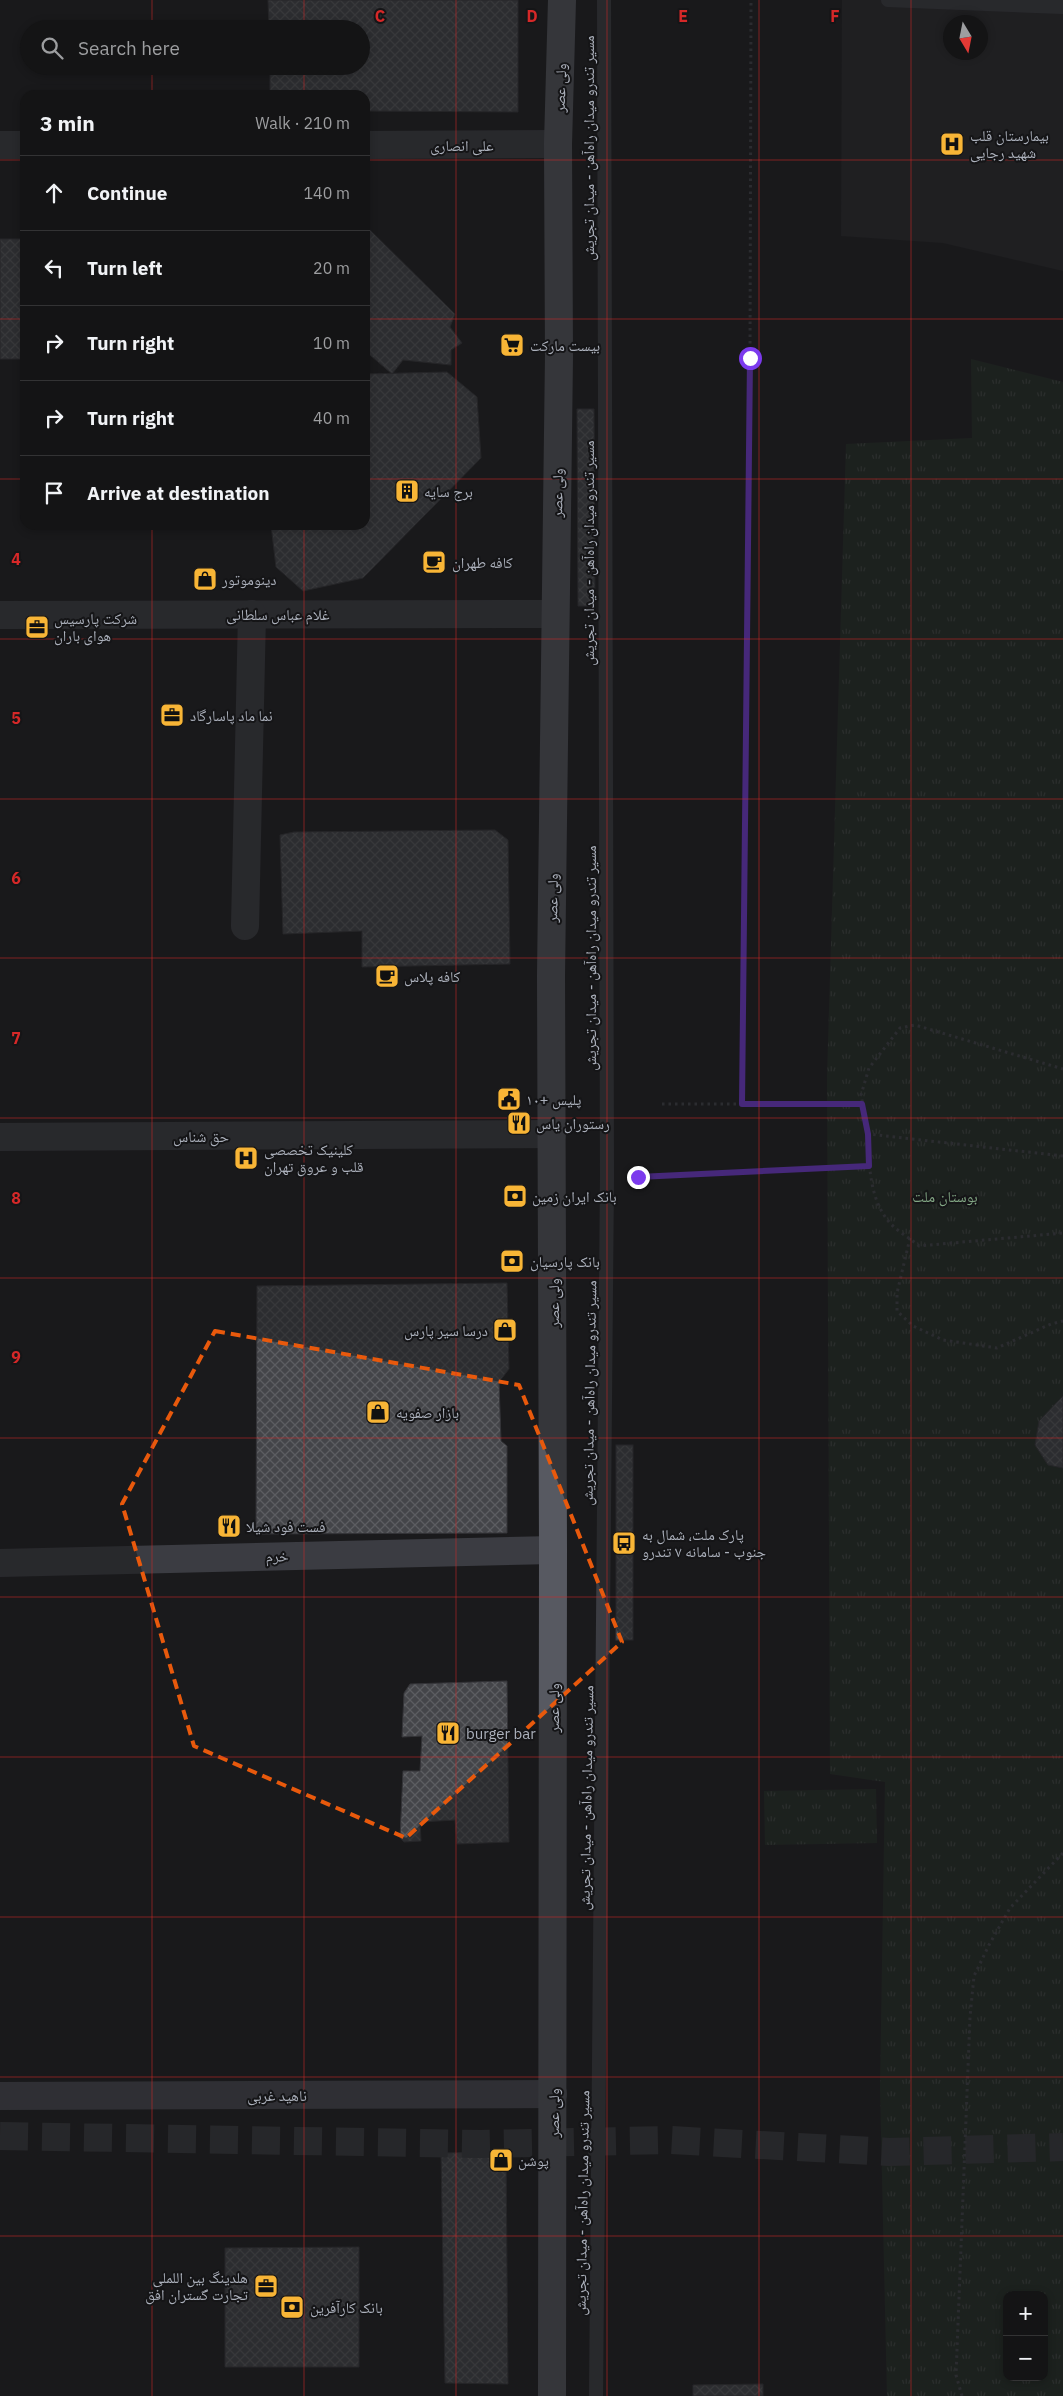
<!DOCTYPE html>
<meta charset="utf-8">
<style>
body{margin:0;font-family:"IBM Plex Sans","Noto Naskh Arabic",sans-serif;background:#1d1d1e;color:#f1f3f6}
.controls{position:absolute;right:15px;bottom:15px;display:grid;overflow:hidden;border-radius:10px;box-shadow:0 2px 8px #0003}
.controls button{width:45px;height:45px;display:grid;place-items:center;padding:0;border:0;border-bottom:1px solid #333334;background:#141415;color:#f1f3f6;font:25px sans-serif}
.compass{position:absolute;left:943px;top:15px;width:45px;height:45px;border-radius:50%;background:#141415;box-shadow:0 2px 8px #0003;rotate:170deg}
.stop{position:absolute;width:15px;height:15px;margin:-11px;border:4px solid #7c3aed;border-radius:50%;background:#fff}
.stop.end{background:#7c3aed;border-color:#fff;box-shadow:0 1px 5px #0008}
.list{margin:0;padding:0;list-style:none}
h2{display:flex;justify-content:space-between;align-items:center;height:65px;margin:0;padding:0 20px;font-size:21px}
h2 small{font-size:16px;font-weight:400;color:#9d9ea0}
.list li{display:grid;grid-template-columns:32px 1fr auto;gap:15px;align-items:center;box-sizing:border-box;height:75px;padding:0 20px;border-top:1px solid #333334}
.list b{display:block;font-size:19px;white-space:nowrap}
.list em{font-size:16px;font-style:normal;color:#9d9ea0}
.icon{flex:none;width:28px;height:28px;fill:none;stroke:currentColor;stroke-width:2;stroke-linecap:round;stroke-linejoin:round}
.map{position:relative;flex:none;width:1063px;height:2396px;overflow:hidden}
.search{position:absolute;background:#141415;box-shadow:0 2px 8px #0003;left:20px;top:20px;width:350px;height:55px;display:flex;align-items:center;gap:12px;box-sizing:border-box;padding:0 18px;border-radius:28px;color:#9d9ea0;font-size:19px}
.panel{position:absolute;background:#141415;box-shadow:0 2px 8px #0003;left:20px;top:90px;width:350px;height:440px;border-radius:15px}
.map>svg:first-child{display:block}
</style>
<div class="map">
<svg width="1063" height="2396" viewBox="0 0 1063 2396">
<defs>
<pattern id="grass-tufts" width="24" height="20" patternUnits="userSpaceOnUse" patternTransform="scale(1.25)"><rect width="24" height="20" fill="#212b23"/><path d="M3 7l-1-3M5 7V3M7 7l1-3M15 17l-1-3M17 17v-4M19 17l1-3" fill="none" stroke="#3f4741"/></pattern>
<pattern id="building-cross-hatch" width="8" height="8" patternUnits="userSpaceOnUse" patternTransform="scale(1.25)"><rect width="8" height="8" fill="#444549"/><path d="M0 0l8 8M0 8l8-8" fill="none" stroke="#5c5d61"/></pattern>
</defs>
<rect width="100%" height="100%" fill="#1a1a1c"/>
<!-- built -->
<path fill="#262629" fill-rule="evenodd" d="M 842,0 L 1063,0 L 1063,271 L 943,243 L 841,236 ZM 950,22 L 980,22 L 980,52 L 950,52 Z"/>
<!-- grass -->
<g fill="url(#grass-tufts)" fill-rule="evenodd">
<path d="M 971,359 L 1063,382 L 1063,2396 L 887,2396 L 880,2088 L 885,1782 L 830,1774 L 827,1077 L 846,444 L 972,438 ZM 1007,2295 L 1044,2295 L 1044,2377 L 1007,2377 Z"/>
<polygon points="876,1789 877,1843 765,1845 764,1791"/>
</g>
<!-- building -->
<g fill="url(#building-cross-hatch)" stroke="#343438">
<polygon points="268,0 518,0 518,112 365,111 365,95 270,95 270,66 361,66 361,29 269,29"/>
<polygon points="365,225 455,314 450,327 462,343 451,350 451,365 403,360 392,374 370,355 365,361"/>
<rect x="0" y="239" width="25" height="120"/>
<polygon points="447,372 477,397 481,458 363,578 303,591 276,567 271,525 365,525 365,374"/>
<polygon points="577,409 594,409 595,606 578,606"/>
<polygon points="495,830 508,840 510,964 362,967 362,931 283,934 280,835 294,832"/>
<polygon points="507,1283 509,1369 499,1382 501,1441 507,1446 507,1533 256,1534 257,1286"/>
<polygon points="1063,1396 1063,1468 1048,1465 1035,1445 1039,1421"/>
<rect x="616" y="1445" width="17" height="195"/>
<polygon points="507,1681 509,1842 457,1844 455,1820 420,1822 421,1841 404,1842 400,1838 403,1771 420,1771 422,1736 402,1737 404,1693 410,1684"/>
<polygon points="506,2152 508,2384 445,2383 441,2153"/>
<polygon points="359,2247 359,2367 225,2367 225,2248"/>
<polygon points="763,2384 763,2396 693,2396 693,2385"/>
</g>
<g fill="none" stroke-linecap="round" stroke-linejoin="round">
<!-- highway-tunnel -->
<polyline stroke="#37383c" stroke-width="28" stroke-dasharray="28 14" stroke-linecap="butt" points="0,2136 481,2144 670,2140 889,2152 1063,2147"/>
<!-- path -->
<g stroke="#414349" stroke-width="3" stroke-dasharray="2.5 4" stroke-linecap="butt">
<polyline points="662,1104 862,1104"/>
<polyline points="742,1104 750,358 751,0"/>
<polyline points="868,1134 861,1095 869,1068 900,1028 915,1025 1063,1069"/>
<path d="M 1063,1156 L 868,1134 C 869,1165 869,1204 894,1227 C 902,1234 911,1239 919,1246 L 1063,1233"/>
<polyline points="638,1177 869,1166"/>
<polyline points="910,1238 897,1293 897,1311 913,1326 943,1340 997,1348 1051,1324 1063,1321"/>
<polyline points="962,2396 956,2375 970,2017 974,1976 989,1945 1010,1908 1063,1853"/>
</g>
<!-- lane -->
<g stroke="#3b3c42" stroke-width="14">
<polyline points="888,0 1063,7"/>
<polyline points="596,2396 607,1177 604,0"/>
</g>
<!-- street -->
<g stroke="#3b3c42" stroke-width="28">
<polyline points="0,145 25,145"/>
<polyline points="365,145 558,144"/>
<polyline points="0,615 555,614"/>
<polyline points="245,926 252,614"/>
<polyline points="0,1137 552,1134"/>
<polyline points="0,1563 553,1550"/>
</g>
<!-- secondary -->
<polyline stroke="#494b52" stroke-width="28" points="0,2096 553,2094"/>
<!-- primary -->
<polyline stroke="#575961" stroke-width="28" points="552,2396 553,1550 551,976 559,356 558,144 562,0"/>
</g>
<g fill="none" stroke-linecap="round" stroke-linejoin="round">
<!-- route -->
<polyline stroke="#7c3aed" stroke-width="6" points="638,1177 869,1166 868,1134 862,1104 742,1104 750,358"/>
</g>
<!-- marked area -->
<path d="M0 0H1063V2396H0ZM 215,1331 L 519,1385 L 622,1642 L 406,1838 L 194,1746 L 122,1504 Z" fill="#1a1a1c" fill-opacity=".55" fill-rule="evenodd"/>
<path fill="none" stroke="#e8590c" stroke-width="4" stroke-dasharray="10 6" stroke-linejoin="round" d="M 215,1331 L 519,1385 L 622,1642 L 406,1838 L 194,1746 L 122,1504 Z"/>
<!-- grid -->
<path fill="none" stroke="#d62828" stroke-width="1" stroke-opacity="0.55" d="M 152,0 L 152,29M 304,0 L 304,29M 456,0 L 456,2396M 607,0 L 607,2396M 759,0 L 759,2396M 911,0 L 911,2396M 152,66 L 152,95M 304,66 L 304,95M 0,160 L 25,160M 365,160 L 1063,160M 0,319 L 25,319M 365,319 L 1063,319M 0,479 L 25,479M 365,479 L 1063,479M 152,525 L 152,2396M 304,525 L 304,2396M 0,639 L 1063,639M 0,799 L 1063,799M 0,958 L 1063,958M 0,1118 L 1063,1118M 0,1278 L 1063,1278M 0,1438 L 1063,1438M 0,1597 L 1063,1597M 0,1757 L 1063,1757M 0,1917 L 1063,1917M 0,2077 L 1063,2077M 0,2236 L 1063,2236"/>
<!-- icons -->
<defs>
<g id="hospital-square" transform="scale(1.25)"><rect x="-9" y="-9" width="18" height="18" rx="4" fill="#f8b536" stroke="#151517"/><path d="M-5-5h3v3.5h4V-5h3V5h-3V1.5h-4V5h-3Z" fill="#111"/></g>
<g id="supermarket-square" transform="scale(1.25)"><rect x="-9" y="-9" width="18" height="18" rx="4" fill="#f8b536" stroke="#151517"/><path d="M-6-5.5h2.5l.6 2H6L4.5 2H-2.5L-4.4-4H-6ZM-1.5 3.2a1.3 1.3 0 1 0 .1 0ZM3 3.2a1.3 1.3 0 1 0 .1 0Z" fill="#111"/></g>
<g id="building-square" transform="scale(1.25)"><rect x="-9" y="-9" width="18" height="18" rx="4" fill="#f8b536" stroke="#151517"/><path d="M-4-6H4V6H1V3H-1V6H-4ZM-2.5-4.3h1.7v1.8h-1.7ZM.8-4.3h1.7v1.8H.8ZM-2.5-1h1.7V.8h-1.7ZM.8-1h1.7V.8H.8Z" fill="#111"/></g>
<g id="cafe-square" transform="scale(1.25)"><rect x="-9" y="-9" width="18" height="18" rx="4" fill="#f8b536" stroke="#151517"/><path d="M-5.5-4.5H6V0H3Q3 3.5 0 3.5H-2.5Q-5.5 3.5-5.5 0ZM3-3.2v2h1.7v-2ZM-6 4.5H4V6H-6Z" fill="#111"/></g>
<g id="shop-square" transform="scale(1.25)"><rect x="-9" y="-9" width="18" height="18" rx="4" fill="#f8b536" stroke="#151517"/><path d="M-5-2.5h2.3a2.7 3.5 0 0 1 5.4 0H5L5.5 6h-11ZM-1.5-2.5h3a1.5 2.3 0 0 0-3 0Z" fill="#111"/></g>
<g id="office-square" transform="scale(1.25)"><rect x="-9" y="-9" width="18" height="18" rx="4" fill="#f8b536" stroke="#151517"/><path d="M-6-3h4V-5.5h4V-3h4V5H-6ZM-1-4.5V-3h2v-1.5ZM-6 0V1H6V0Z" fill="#111"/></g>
<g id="civic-square" transform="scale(1.25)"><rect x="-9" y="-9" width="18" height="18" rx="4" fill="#f8b536" stroke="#151517"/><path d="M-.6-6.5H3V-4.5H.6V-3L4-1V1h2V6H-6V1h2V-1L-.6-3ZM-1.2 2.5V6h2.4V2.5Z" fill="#111"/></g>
<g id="restaurant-square" transform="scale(1.25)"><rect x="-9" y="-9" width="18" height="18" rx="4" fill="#f8b536" stroke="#151517"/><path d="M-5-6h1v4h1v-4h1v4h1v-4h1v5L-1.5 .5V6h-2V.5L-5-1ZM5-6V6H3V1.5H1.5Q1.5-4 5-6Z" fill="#111"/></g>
<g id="bank-square" transform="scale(1.25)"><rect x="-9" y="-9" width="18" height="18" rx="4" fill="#f8b536" stroke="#151517"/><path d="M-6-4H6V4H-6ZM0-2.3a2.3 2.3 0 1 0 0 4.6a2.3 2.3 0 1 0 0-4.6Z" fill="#111"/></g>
<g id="bus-square" transform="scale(1.25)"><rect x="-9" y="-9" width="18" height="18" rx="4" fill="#f8b536" stroke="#151517"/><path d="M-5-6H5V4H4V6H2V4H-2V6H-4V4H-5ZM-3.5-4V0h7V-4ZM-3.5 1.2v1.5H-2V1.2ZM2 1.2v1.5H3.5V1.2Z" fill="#111"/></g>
</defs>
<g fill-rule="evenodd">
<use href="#hospital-square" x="952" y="144"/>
<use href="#supermarket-square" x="512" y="345"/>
<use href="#building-square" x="407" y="491"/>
<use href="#cafe-square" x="434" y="562"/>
<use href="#shop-square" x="205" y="579"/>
<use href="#office-square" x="37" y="627"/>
<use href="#office-square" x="172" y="715"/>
<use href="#cafe-square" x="387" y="976"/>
<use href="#civic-square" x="509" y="1099"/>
<use href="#restaurant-square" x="519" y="1123"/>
<use href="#hospital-square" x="246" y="1158"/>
<use href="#bank-square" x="515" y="1196"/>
<use href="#bank-square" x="512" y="1261"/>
<use href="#shop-square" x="505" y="1330"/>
<use href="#shop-square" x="378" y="1412"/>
<use href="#restaurant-square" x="229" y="1526"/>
<use href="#bus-square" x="624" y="1543"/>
<use href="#restaurant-square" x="448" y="1733"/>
<use href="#shop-square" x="501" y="2160"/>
<use href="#office-square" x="266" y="2286"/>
<use href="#bank-square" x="292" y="2307"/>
</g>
<g text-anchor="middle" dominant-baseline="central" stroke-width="4" stroke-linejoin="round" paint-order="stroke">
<!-- street labels -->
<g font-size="15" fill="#acb1bc" stroke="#151517">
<text transform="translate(560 88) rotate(-88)">ولی عصر</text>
<text x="462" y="145">علی انصاری</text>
<text transform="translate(588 148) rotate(-90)">مسیر تندرو میدان راه‌آهن - میدان تجریش</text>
<text transform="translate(557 493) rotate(-89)">ولی عصر</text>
<text transform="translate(588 553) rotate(-90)">مسیر تندرو میدان راه‌آهن - میدان تجریش</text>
<text x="278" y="614">غلام عباس سلطانی</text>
<text transform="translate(552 898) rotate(-89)">ولی عصر</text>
<text transform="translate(590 958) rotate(-90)">مسیر تندرو میدان راه‌آهن - میدان تجریش</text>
<text x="201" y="1136">حق شناس</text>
<text transform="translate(553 1303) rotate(-90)">ولی عصر</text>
<text transform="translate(589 1393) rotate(-89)">مسیر تندرو میدان راه‌آهن - میدان تجریش</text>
<text transform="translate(277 1556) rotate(-1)">خرم</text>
<text transform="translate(553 1708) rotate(-90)">ولی عصر</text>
<text transform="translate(586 1798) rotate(-89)">مسیر تندرو میدان راه‌آهن - میدان تجریش</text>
<text x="277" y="2095">ناهید غربی</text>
<text transform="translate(553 2113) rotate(-90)">ولی عصر</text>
<text transform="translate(582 2203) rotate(-89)">مسیر تندرو میدان راه‌آهن - میدان تجریش</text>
</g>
<!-- poi labels -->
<g font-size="15" fill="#acb1bc" stroke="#151517" text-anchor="start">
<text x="970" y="135">بیمارستان قلب<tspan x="970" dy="17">شهید رجایی</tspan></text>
<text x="530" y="345">بیست مارکت</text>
<text x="424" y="491">برج سایه</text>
<text x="452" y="562">کافه طهران</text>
<text x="222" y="579">دینوموتور</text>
<text x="54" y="618">شرکت پارسیس<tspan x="54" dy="17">هوای باران</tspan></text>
<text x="190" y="715">نما ماد پاسارگاد</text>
<text x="404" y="976">کافه پلاس</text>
<text x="526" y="1099">پلیس +۱۰</text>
<text x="536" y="1123">رستوران یاس</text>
<text x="264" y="1149">کلینیک تخصصی<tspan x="264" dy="17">قلب و عروق تهران</tspan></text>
<text x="532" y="1196">بانک ایران زمین</text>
<text x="530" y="1261">بانک پارسیان</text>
<text x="488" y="1330" text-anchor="end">درسا سیر پارس</text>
<text x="396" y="1412">بازار صفویه</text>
<text x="246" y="1526">فست فود شیلا</text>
<text x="642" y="1534">پارک ملت، شمال به<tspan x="642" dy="17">جنوب - سامانه ۷ تندرو</tspan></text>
<text x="466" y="1733">burger bar</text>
<text x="518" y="2160">پوشن</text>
<text x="248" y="2277" text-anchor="end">هلدینگ بین اللملی<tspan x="248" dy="17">تجارت گستران افق</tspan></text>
<text x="310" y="2307">بانک کارآفرین</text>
</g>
<!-- park labels -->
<g font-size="15" fill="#83a885" stroke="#151517">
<text x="945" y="1196">بوستان ملت</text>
</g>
</g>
<g font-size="16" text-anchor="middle" font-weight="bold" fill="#d62828" stroke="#151517" stroke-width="4" stroke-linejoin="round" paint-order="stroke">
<text x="380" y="22">C</text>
<text x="532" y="22">D</text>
<text x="683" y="22">E</text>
<text x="835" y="22">F</text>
<text x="16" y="565">4</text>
<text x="16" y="724">5</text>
<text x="16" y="884">6</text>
<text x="16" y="1044">7</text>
<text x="16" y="1204">8</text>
<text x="16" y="1363">9</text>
</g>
</svg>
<div class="controls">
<button>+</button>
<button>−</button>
</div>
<svg class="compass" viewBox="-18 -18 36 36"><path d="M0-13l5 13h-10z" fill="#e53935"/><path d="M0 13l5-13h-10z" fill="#9d9ea0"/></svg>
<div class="stop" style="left:750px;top:358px"></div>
<div class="stop end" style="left:638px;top:1177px"></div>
<div class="search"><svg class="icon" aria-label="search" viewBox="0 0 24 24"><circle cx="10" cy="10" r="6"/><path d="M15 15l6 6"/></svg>Search here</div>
<section class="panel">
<h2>3 min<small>Walk · 210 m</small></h2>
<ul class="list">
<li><svg class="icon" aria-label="ahead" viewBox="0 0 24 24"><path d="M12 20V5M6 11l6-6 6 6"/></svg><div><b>Continue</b></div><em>140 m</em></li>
<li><svg class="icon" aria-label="left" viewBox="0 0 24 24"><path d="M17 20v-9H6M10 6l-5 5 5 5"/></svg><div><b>Turn left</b></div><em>20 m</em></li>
<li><svg class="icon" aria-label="right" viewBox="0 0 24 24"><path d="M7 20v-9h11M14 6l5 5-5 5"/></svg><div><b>Turn right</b></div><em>10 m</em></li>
<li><svg class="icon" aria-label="right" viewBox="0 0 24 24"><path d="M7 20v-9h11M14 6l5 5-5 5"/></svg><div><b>Turn right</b></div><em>40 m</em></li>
<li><svg class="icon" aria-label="arrive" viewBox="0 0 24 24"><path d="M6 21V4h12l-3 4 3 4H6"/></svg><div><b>Arrive at destination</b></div></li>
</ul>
</section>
</div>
